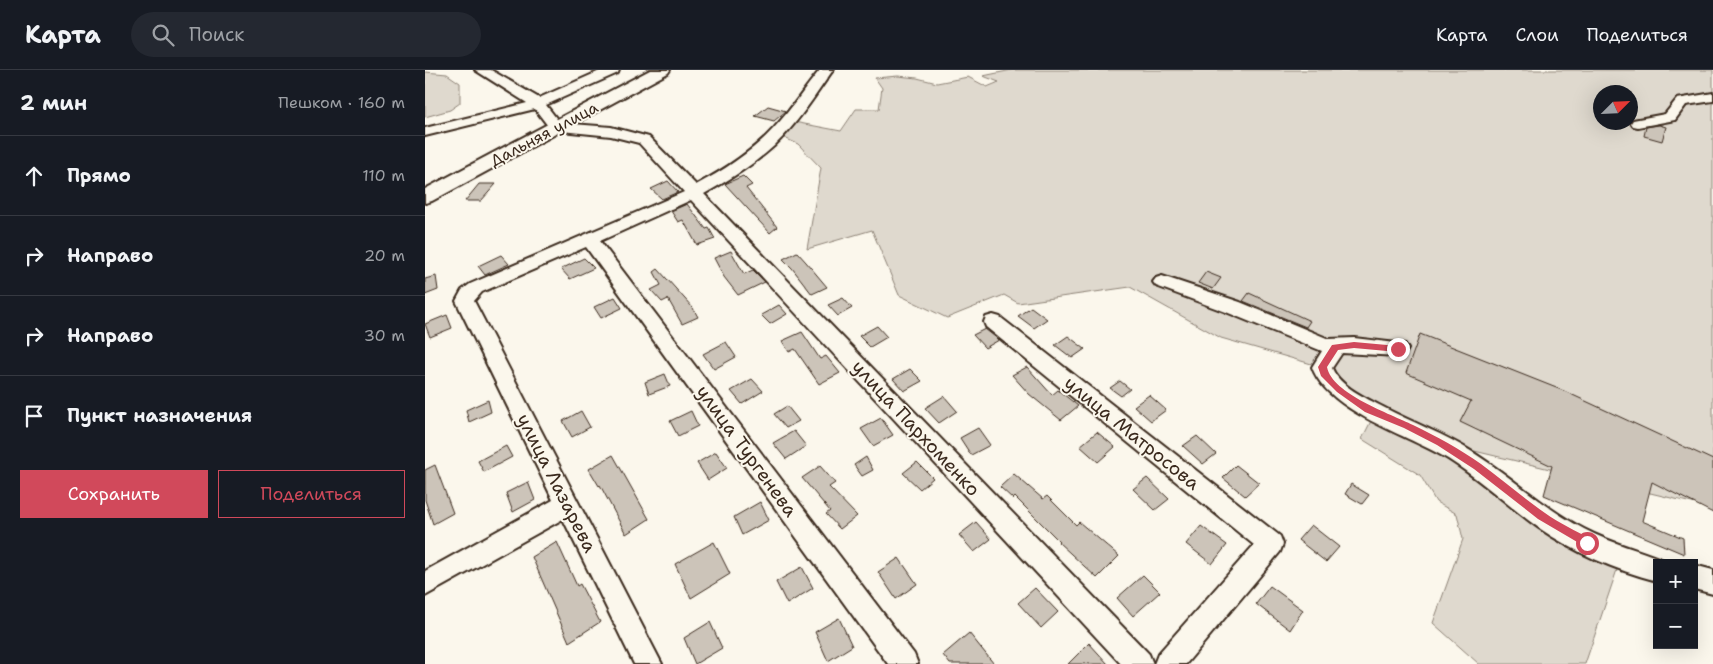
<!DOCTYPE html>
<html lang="ru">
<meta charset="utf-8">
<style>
body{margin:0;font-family:"Shantell Sans",sans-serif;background:#242831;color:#f1f3f6}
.controls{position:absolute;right:15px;bottom:15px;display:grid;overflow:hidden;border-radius:0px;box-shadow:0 5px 20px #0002}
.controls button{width:45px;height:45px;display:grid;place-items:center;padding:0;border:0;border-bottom:1px solid #363941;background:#171b24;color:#f1f3f6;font:25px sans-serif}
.compass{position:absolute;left:1168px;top:15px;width:45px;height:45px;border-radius:50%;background:#171b24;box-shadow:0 5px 20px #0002;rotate:66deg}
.stop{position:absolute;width:15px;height:15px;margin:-11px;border:4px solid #d1495b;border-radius:50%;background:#fff}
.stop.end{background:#d1495b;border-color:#fff;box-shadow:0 1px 5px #0008}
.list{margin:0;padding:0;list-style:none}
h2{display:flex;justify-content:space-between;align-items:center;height:65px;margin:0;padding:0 20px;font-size:21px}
h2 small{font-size:16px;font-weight:400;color:#9ea1a6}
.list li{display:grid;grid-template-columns:32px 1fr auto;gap:15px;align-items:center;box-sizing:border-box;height:80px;padding:0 20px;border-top:1px solid #363941}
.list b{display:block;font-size:19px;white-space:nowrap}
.list em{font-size:16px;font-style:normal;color:#9ea1a6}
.actions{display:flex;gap:10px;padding:15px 20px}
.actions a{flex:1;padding:11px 0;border:1px solid #d1495b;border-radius:0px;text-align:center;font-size:18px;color:#d1495b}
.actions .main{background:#d1495b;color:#fff}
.icon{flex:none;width:28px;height:28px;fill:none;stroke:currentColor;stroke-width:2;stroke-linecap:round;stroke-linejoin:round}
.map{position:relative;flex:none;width:1288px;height:594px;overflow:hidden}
header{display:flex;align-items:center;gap:30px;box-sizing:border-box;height:70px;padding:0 25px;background:#171b24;border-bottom:1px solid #363941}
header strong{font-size:24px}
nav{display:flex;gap:28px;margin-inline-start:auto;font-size:18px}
.search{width:350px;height:45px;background:#242831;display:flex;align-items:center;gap:12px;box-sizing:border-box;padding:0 18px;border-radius:28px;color:#9ea1a6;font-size:19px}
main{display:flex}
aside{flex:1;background:#171b24}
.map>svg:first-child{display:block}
</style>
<header>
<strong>Карта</strong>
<div class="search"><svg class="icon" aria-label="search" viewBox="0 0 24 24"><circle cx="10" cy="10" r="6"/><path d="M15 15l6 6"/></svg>Поиск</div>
<nav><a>Карта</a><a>Слои</a><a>Поделиться</a></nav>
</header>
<main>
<aside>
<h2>2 мин<small>Пешком · 160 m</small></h2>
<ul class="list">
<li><svg class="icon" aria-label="ahead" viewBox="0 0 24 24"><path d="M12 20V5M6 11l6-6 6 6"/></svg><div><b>Прямо</b></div><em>110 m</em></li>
<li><svg class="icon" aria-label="right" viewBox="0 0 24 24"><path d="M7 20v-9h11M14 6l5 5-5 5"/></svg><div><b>Направо</b></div><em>20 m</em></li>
<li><svg class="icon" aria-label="right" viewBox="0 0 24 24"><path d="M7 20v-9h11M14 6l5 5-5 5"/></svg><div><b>Направо</b></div><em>30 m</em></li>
<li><svg class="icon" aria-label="arrive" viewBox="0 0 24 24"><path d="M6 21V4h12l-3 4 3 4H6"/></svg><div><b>Пункт назначения</b></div></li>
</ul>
<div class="actions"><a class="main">Сохранить</a><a>Поделиться</a></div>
</aside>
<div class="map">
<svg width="1288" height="594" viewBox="0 0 1288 594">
<rect width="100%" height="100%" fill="#fbf7ec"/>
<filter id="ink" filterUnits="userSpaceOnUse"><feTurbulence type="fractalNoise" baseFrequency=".02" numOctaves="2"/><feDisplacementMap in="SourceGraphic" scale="10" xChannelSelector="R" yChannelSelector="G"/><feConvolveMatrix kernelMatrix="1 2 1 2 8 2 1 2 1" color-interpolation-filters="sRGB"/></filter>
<g filter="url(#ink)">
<!-- green -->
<g fill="#dfd9ce" stroke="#8d8276" fill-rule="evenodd">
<path d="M 587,0 L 1288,0 L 1288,438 L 1016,373 L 1197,485 L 1160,594 L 1054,594 L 1008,553 L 1038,469 L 1032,444 L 1011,432 L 995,405 L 937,369 L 949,345 L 897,297 L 796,268 L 705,217 L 593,233 L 579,225 L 522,248 L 474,225 L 447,160 L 382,179 L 396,98 L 373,74 L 357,67 L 369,52 L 416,61 L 431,39 L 454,39 L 457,18 L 450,8 L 473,6 L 492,8 L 512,13 L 543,7 L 562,17 L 574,12 L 558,6 ZM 1176,22 L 1206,22 L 1206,52 L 1176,52 Z"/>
<polygon points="0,2 22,4 35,13 35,33 25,40 0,47"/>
</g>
<!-- building -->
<g fill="#ccc4b9" stroke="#3b2a1e">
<polygon points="343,36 361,41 349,51 330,46"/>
<polygon points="1234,55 1241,57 1237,71 1219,66 1221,57"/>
<polygon points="318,106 327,115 321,118 352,157 345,163 300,114"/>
<polygon points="243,111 253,122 237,129 226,119"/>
<polygon points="54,114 71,114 56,131 40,131"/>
<polygon points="262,134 281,159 284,158 290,169 272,175 258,150 253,152 246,141"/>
<polygon points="306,181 319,204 328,200 340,212 313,225 299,207 289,188"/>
<polygon points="372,182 381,192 402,217 387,224 367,198 358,189"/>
<polygon points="76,185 84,194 60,205 53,196"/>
<polygon points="159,188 169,198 145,209 136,199"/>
<polygon points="233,199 268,238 273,247 257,254 243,229 237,232 226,220 236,215 229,202"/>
<polygon points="781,202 796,208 788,219 773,213"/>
<polygon points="11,206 13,220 0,225 0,209"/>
<polygon points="824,223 885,251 881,257 818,231"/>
<polygon points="190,227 197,238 176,248 169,237"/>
<polygon points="418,228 427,238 413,246 403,235"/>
<polygon points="354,235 362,244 345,254 336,245"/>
<polygon points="606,237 622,249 609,258 593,246"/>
<polygon points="22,245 27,258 5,267 0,254"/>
<polygon points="452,256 462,267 445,277 434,266"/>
<polygon points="560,259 574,270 560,278 548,265"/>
<polygon points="377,262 395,289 401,286 415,303 394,314 370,279 364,282 357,271"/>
<polygon points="995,264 1139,321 1288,390 1288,443 1227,412 1217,451 1258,468 1259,484 1119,425 1127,396 1035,352 1046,331 981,303"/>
<polygon points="643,266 660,279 647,288 630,275"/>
<polygon points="301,272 311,287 289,299 278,284"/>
<polygon points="602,297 627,325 633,320 653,336 636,350 604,324 587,305"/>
<polygon points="485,299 497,311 479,321 468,309"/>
<polygon points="240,304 245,316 224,324 220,312"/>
<polygon points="327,309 338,321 317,334 306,321"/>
<polygon points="695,311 705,319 696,326 685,318"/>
<polygon points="724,325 741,340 726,351 709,336"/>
<polygon points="519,326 532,341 514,353 500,338"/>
<polygon points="63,330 66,342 44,352 41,340"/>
<polygon points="362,336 374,351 361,358 349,344"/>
<polygon points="156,341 165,357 147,367 138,351"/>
<polygon points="266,341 273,356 253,366 245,351"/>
<polygon points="456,348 468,365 448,376 436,359"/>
<polygon points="553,358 565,375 546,385 535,368"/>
<polygon points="369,361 381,376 361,389 348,373"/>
<polygon points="672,362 690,377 673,392 655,376"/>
<polygon points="772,366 791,384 778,394 758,376"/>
<polygon points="81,376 87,387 59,402 53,391"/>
<polygon points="291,382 302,398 283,410 272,393"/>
<polygon points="188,385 224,449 201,464 175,415 174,416 164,399"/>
<polygon points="441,387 448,400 437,406 429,395"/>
<polygon points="492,392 508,408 495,419 478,403"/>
<polygon points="10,395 28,443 8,454 0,430 0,400"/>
<polygon points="811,395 834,413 820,426 798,408"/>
<polygon points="395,396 410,413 404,417 432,446 415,459 401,444 405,441 377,408"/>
<polygon points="589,404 618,429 622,426 651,455 654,452 694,486 672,508 633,472 634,471 590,427 588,429 575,417"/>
<polygon points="722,408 744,429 730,440 708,419"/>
<polygon points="103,412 110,430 88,442 81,423"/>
<polygon points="926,414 944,425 937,434 920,424"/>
<polygon points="335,432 344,450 317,465 309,447"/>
<polygon points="551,452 566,469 549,482 534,465"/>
<polygon points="886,455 914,477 901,492 873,470"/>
<polygon points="776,456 802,475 787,494 761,474"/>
<polygon points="132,472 152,516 155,514 175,552 144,572 107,487"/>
<polygon points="289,472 305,504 266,528 250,494"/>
<polygon points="474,488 492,514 471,529 453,502"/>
<polygon points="377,497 388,518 362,534 351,512"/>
<polygon points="718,505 735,522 708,546 692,528"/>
<polygon points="845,516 878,540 865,560 831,534"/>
<polygon points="610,518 633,542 616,558 593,533"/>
<polygon points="414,548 427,576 403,591 390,562"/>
<polygon points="285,552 297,578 270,594 259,568"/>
<polygon points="544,563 569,594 525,594 518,585"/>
<polygon points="664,573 683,594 643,594"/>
</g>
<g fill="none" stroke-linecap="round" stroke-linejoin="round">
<!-- minor casing -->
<g stroke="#3b2a1e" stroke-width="4">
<g id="minor">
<path d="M 50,0 L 66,0 L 114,28 L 177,0 L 194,0 L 193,3 L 121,35 L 135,53 L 186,57 L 224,67 L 271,115 C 299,100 327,82 349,58 C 366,40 379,19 395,0 L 408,0 C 390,26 372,54 349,76 C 328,95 304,110 279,124 L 724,584 L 728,594 L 696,594 L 266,130 L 175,171 L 489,584 L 493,594 L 463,594 L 161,177 L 57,222 L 49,231 L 237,594 L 209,594 L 138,449 L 0,526 L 0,501 L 128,430 L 31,231 L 37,220 L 45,214 L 259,122 L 214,73 L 186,66 L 126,60 L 110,39 L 0,66 L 0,58 L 102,33 Z"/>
<polygon points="1288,23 1288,31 1261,35 1250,50 1213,57 1208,56 1206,53 1208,50 1240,44 1252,29"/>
<path d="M 737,206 L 815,232 L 904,269 L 929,268 L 980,274 L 983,279 L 980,284 L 973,286 L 917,283 L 907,298 C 914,316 941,328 958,337 C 988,353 1020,364 1049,383 C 1087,407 1119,438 1159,459 C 1188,474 1212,479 1241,491 L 1242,493 L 1232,493 L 1232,511 C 1190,500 1149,482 1114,458 C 1083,436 1055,409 1023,389 C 984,365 903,342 887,297 L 897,281 L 801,242 L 731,216 L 728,212 L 731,208 Z"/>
<polygon points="568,245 575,247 855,466 858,474 855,482 761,594 729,594 733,584 829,475 561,257 559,252 561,247"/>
<polygon points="1269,495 1288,500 1288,524 1269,519"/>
</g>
</g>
<!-- major casing -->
<g stroke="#3b2a1e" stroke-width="4">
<polygon id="major" points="225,0 245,0 243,3 7,131 0,133 0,119"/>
</g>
<!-- minor -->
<use href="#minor" fill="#fbf7ec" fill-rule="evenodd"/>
<!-- major -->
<use href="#major" fill="#fbf7ec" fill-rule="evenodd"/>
</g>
</g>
<!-- route -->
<path fill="#d1495b" d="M 929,272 L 973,276 L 977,279 L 973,282 L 929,278 L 913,280 L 902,297 C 907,324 966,344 988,355 C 1011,366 1035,379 1056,394 C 1078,410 1098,428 1120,443 C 1134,453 1151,461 1166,469 L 1166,476 L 1159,476 L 1113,449 L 1049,399 L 1012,375 L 979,358 L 940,342 L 912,322 L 896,306 L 893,297 L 907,275 Z"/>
<g text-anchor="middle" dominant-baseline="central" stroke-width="4" stroke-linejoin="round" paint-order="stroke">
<!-- far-street labels -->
<g font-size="16" fill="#3b2a1e" stroke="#fbf7ec">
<text transform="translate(119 64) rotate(-28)">Дальняя улица</text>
</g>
<!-- street labels -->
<g font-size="19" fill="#3b2a1e" stroke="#fbf7ec">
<text transform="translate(491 358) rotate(47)">улица Пархоменко</text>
<text transform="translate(707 363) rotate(39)">улица Матросова</text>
<text transform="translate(322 381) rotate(54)">улица Тургенева</text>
<text transform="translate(132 413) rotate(63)">улица Лазарева</text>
</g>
</g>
</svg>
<div class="controls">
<button>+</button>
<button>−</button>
</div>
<svg class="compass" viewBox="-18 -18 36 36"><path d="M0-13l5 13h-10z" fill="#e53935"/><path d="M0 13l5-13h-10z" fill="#9ea1a6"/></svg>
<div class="stop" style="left:1162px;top:473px"></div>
<div class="stop end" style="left:973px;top:279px"></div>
</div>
</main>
